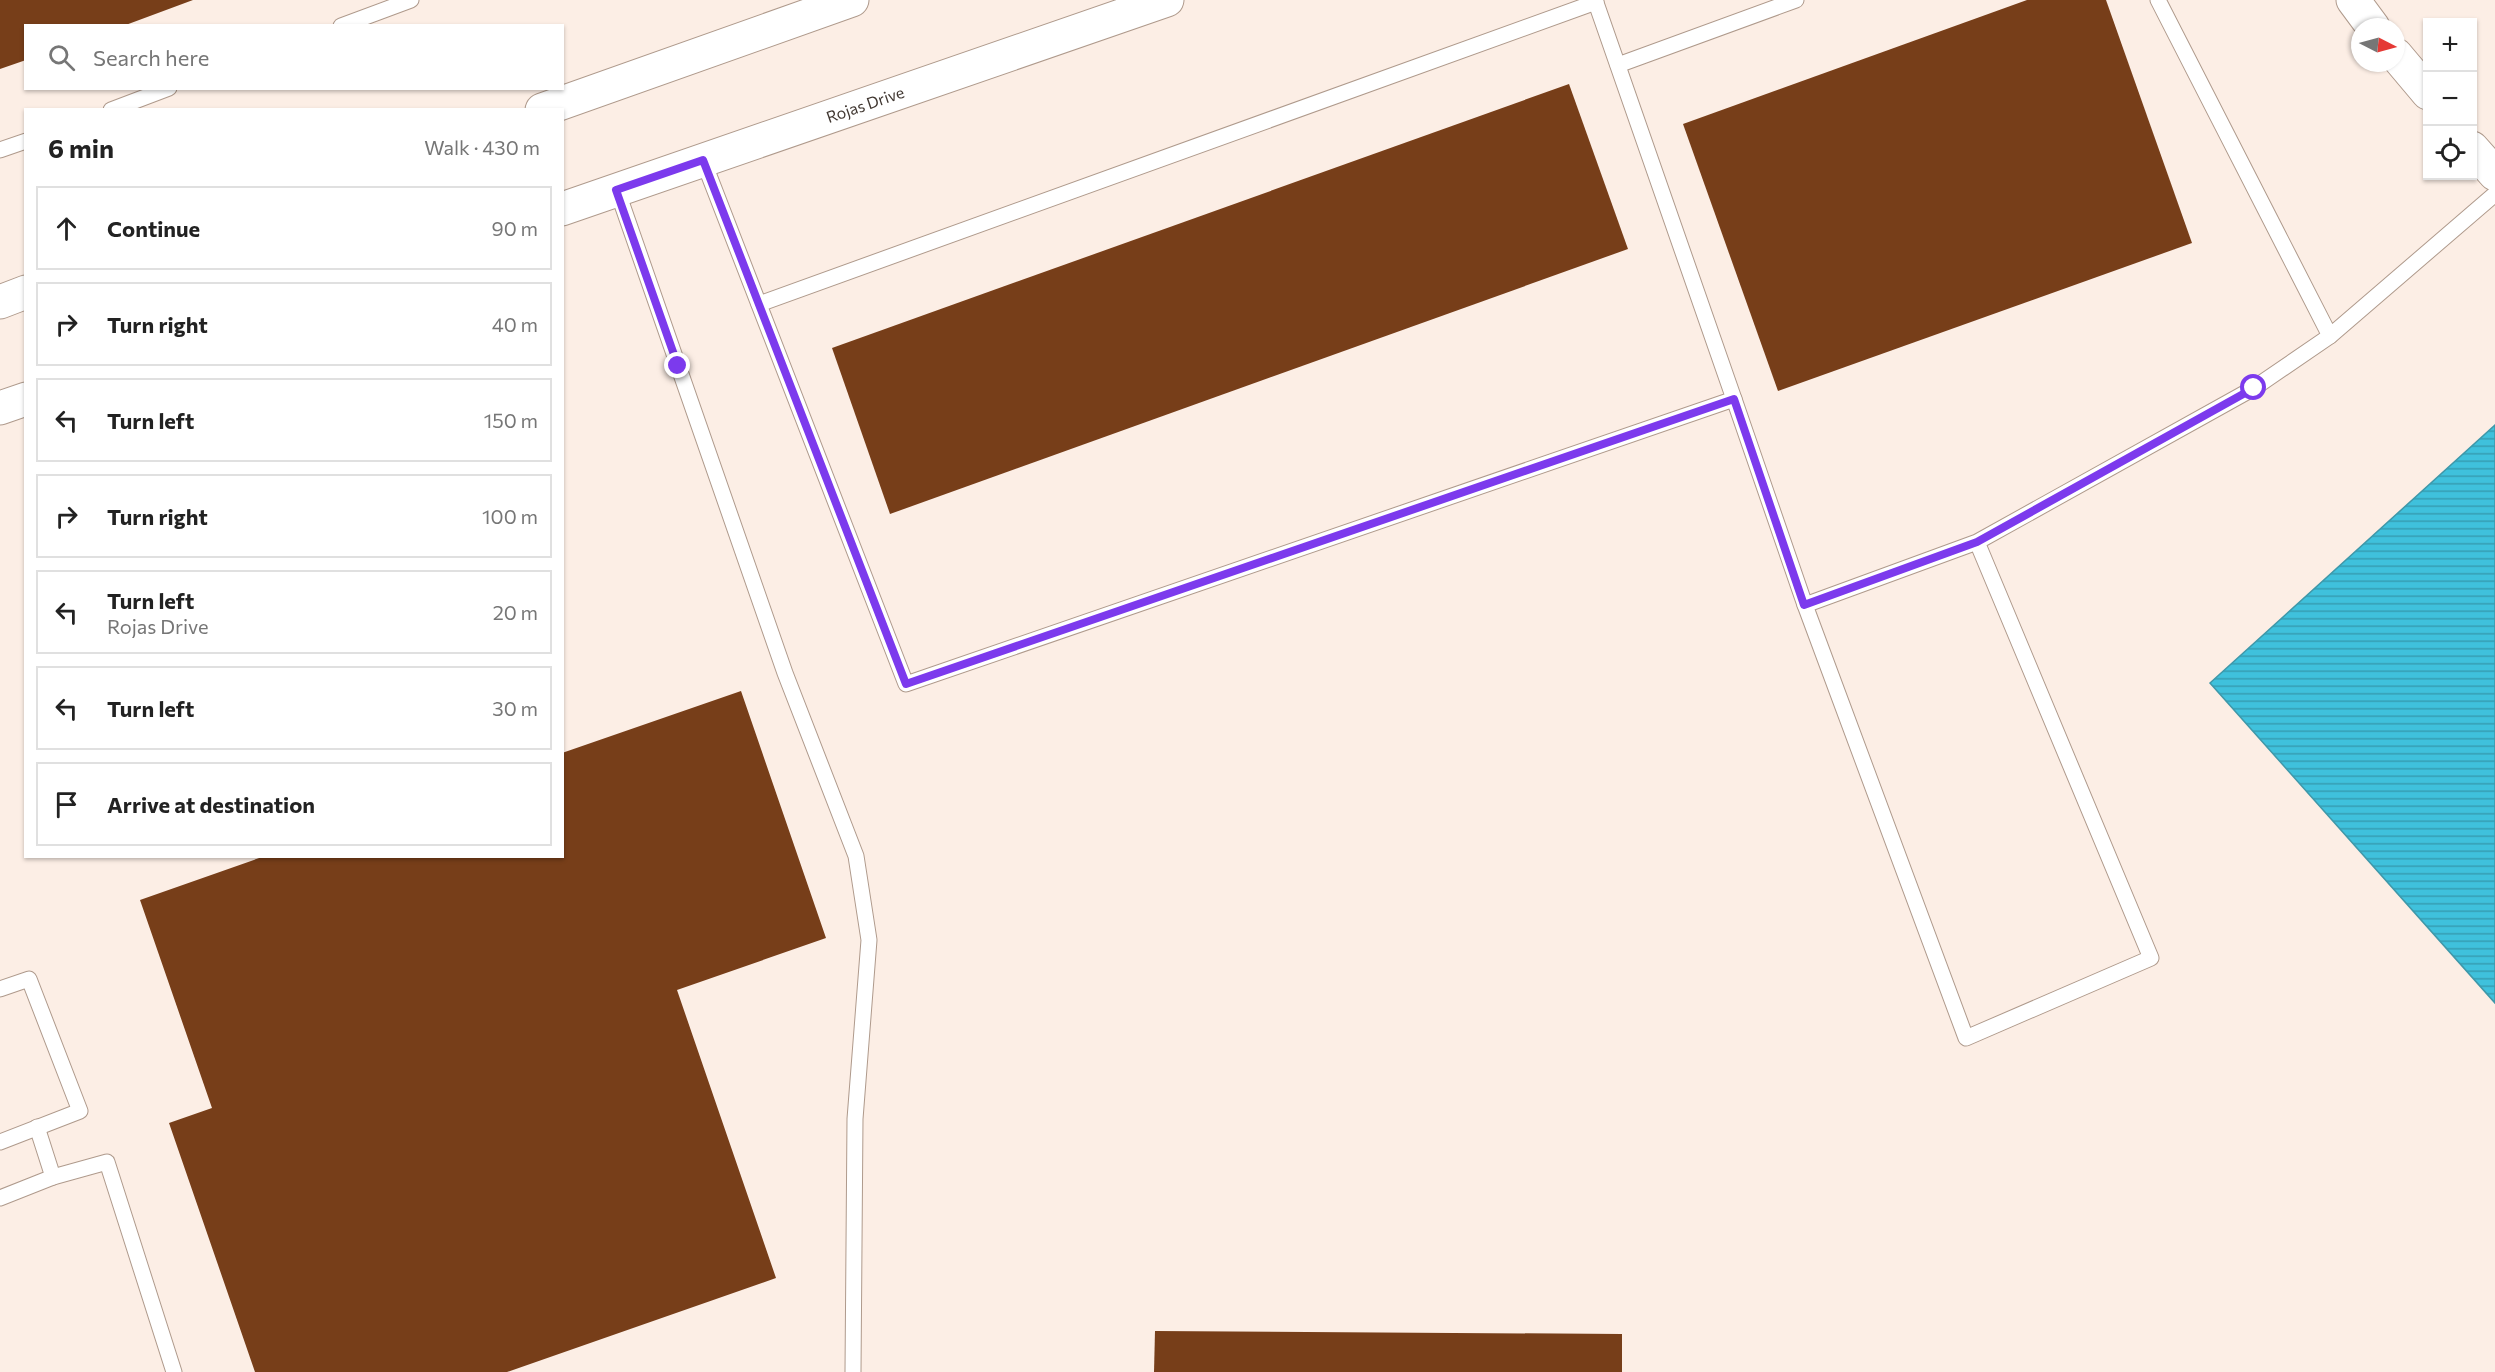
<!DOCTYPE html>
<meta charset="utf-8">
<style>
body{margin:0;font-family:Commissioner,sans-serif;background:#f2f2f2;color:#222}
.controls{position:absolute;right:18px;top:18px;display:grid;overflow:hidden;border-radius:0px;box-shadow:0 2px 4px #0004}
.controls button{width:54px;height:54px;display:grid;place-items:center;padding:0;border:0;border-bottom:2px solid #e0e0e0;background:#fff;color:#222;font:30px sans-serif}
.compass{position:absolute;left:2351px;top:18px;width:54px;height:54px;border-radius:50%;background:#fff;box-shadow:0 2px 4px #0004;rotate:96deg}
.stop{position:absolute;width:18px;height:18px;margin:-14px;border:4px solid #7c3aed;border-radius:50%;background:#fff}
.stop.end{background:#7c3aed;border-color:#fff;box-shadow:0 2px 6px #0008}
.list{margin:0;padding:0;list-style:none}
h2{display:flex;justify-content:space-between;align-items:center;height:78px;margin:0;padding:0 24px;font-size:26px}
h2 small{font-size:20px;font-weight:400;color:#767676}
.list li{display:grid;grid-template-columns:39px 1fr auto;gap:18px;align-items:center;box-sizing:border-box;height:84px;margin:0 12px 12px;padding:0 12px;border:2px solid #e0e0e0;border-radius:0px}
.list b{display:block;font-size:22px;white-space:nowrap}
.list p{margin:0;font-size:20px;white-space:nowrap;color:#767676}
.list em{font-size:20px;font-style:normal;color:#767676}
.icon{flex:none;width:33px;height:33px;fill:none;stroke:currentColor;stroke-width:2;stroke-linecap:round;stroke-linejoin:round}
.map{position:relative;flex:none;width:2495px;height:1372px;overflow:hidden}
.search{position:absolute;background:#fff;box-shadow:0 2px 4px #0004;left:24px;top:24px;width:540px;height:66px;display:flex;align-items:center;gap:15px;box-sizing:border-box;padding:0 21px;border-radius:0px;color:#767676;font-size:22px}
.panel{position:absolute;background:#fff;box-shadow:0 2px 4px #0004;left:24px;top:108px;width:540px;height:750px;border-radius:0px}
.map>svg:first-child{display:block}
</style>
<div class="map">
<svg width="2495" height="1372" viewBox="0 0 2495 1372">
<defs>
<pattern id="water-rules" width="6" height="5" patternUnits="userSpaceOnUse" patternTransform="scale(1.5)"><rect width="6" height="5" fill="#3fc1dc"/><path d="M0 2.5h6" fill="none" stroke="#369eb3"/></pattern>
</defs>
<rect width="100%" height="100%" fill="#fceee5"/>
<!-- water -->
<polygon fill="url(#water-rules)" stroke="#3f98a9" stroke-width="1.5" points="2495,425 2495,1003 2210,683"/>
<!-- building -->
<g fill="#773e19">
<polygon points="0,0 193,0 123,26 26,26 26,60 0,69"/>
<polygon points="2027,0 2106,0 2192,243 1778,391 1683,124"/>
<polygon points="1569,84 1628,249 890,514 832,348"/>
<polygon points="741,691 826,938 677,990 776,1278 507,1372 255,1372 169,1123 212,1108 140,900 265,856 562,856 562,753"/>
<polygon points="1155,1331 1622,1334 1622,1372 1154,1372"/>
</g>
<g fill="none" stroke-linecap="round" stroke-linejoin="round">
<!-- lane casing -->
<g stroke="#af9a8c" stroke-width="17">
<g id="lane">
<polyline points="2158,0 2330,336 2495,194"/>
<polyline points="341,26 411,0"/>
<polyline points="1618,65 1796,0"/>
<polyline points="111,110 169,88"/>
<polyline points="0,150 26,141"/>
<polyline points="703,160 906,684 1734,399 1595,0"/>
<polyline points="617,190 785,673 856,856 869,940 855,1119 853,1372"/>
<polyline points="759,304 1596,2"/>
<polyline points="1734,399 1805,605"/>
<polyline points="1977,542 2151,958 1966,1038 1805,605 1977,542 2254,388 2330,336"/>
<polyline points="0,989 29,979 80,1111 0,1142"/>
<polyline points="53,1177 107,1162 174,1372"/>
<polyline points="0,1198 53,1177 37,1127"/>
</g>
</g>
<!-- secondary casing -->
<g stroke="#af9a8c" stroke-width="35">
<g id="secondary">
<polyline points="2353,0 2373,27"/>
<polyline points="2396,55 2428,93"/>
<polyline points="542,110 852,0"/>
<polyline points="2472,148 2495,174"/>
<polyline points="562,209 1167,0"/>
<polyline points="0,302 26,292"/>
<polyline points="0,408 26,399"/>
</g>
</g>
<!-- lane -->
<use href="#lane" stroke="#fff" stroke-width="15"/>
<!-- secondary -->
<use href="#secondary" stroke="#fff" stroke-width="33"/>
</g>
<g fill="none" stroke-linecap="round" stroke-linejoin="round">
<!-- route -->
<polyline stroke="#7c3aed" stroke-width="8" points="678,366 616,190 703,160 906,684 1734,399 1804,605 1977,542 2254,388"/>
</g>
<g text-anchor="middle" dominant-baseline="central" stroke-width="6" stroke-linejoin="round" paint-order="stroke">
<!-- street labels -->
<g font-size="16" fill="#403731" stroke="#fff">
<text transform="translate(865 104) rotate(-19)">Rojas Drive</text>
</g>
</g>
</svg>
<div class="controls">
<button>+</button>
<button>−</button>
<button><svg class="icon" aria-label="locate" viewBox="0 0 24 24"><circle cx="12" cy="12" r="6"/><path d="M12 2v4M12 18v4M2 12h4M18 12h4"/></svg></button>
</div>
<svg class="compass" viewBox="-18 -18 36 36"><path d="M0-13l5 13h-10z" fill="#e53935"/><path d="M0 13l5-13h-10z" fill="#767676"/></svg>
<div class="stop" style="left:2254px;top:388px"></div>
<div class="stop end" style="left:678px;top:366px"></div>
<div class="search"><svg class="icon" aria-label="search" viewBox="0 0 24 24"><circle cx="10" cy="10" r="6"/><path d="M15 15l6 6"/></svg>Search here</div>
<section class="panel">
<h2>6 min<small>Walk · 430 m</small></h2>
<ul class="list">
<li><svg class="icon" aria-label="ahead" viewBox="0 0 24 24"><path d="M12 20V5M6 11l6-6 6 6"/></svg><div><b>Continue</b></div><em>90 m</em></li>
<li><svg class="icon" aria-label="right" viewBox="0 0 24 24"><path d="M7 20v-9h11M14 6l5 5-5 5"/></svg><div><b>Turn right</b></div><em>40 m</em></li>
<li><svg class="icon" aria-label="left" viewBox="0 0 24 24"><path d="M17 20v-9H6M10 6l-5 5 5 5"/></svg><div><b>Turn left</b></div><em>150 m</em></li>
<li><svg class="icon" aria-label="right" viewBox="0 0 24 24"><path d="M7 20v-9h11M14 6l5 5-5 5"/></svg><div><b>Turn right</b></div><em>100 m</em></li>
<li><svg class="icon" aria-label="left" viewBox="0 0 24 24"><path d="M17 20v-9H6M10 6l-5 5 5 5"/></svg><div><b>Turn left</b><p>Rojas Drive</p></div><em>20 m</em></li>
<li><svg class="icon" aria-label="left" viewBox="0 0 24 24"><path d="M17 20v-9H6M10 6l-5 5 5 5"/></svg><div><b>Turn left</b></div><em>30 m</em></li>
<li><svg class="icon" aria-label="arrive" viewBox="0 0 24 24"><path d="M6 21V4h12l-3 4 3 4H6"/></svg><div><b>Arrive at destination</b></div></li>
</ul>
</section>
</div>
